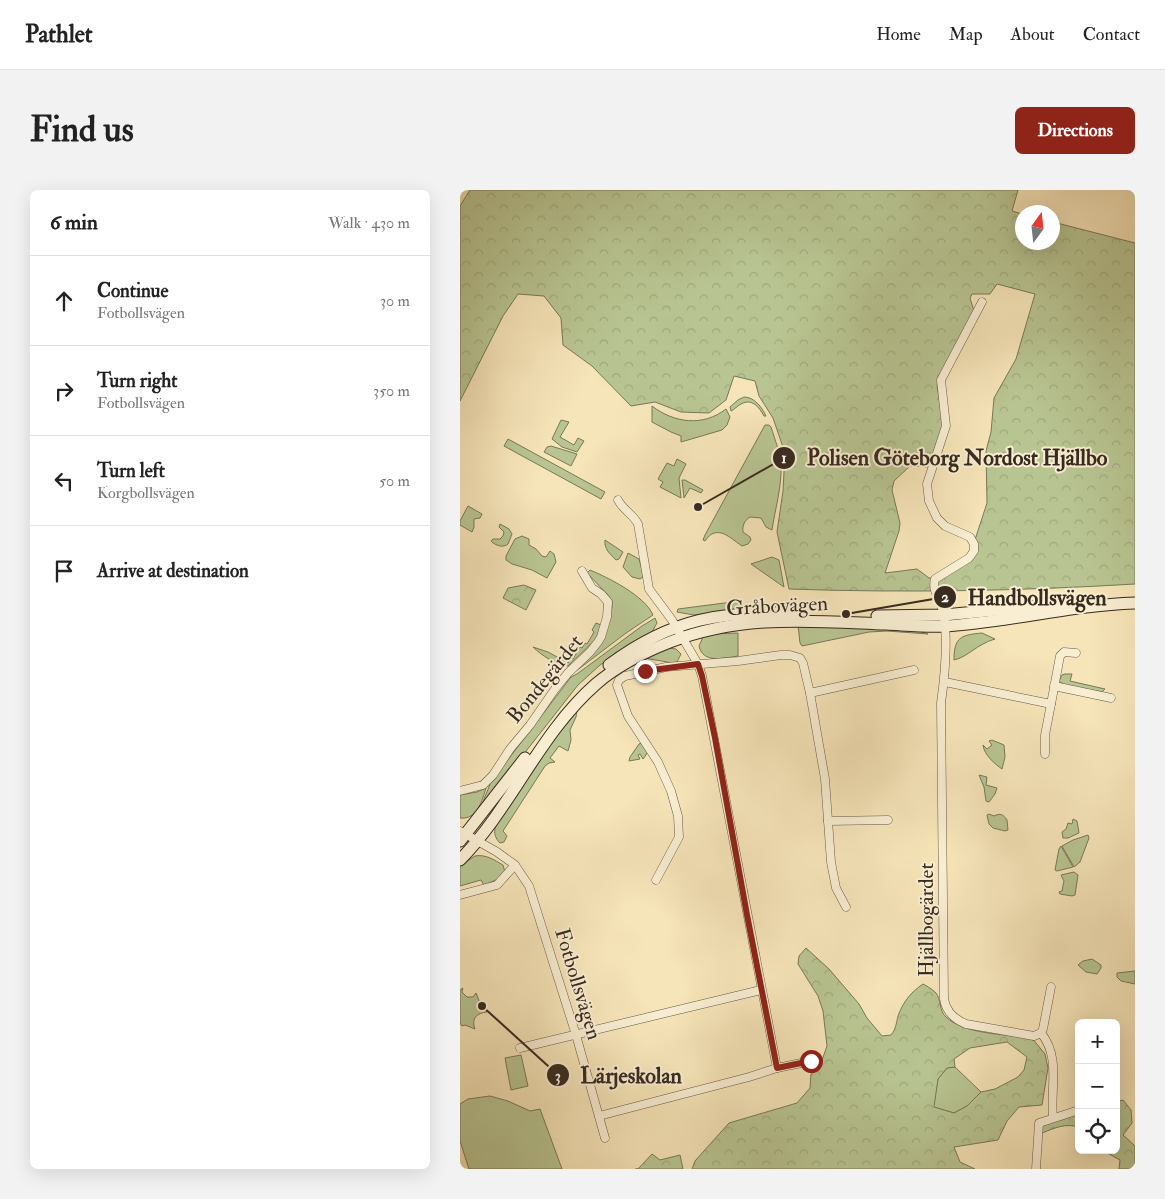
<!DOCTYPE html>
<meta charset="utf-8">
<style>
body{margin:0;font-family:"IM FELL Double Pica",serif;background:#f2f2f2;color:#222}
.controls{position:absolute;right:15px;bottom:15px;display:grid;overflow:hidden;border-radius:8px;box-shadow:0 5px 20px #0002}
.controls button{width:45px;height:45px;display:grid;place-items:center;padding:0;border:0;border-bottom:1px solid #e0e0e0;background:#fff;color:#222;font:25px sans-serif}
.compass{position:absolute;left:555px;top:15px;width:45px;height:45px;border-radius:50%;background:#fff;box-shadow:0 5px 20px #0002;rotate:15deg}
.stop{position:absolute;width:15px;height:15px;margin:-11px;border:4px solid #8f2418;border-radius:50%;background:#fff}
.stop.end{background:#8f2418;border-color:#fff;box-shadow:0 1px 5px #0008}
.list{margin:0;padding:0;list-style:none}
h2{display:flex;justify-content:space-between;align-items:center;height:65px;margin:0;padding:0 20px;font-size:21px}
h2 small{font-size:16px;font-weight:400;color:#767676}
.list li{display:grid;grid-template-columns:32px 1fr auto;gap:15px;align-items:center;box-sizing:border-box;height:90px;padding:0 20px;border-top:1px solid #e0e0e0}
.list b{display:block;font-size:19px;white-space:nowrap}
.list p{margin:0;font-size:16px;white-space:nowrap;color:#767676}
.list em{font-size:16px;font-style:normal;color:#767676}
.icon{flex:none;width:28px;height:28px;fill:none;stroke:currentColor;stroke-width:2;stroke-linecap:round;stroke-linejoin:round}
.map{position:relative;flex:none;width:675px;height:979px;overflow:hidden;border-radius:8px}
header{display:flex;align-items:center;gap:30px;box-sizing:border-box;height:70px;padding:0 25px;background:#fff;border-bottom:1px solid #e0e0e0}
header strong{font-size:24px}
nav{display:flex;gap:28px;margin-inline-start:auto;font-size:18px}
.intro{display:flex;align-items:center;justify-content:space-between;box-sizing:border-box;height:120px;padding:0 30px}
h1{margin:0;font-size:35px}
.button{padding:12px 22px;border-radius:8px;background:#8f2418;color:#fff;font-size:18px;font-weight:700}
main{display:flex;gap:30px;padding:0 30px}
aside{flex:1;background:#fff;border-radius:8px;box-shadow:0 5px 20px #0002}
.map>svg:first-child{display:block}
</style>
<header>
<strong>Pathlet</strong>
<nav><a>Home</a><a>Map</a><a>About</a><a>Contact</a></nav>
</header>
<div class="intro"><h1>Find us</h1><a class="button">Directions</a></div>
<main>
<aside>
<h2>6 min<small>Walk · 430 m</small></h2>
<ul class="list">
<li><svg class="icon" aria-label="ahead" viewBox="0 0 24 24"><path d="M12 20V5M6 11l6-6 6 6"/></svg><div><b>Continue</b><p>Fotbollsvägen</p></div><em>30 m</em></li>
<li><svg class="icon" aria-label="right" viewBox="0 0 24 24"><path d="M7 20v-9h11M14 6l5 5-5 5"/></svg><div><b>Turn right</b><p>Fotbollsvägen</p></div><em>350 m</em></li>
<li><svg class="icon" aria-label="left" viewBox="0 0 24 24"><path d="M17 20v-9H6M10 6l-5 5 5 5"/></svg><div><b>Turn left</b><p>Korgbollsvägen</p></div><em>50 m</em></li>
<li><svg class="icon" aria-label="arrive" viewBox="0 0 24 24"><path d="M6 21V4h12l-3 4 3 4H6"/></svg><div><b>Arrive at destination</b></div></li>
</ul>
</aside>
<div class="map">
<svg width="675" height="979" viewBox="0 0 675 979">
<defs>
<pattern id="forest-crowns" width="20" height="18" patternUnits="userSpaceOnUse" patternTransform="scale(1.25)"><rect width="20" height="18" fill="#b8c592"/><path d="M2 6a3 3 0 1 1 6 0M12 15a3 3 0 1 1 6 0" fill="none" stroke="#9fa97e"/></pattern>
</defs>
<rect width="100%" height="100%" fill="#f6e5b9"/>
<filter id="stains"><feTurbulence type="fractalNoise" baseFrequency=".004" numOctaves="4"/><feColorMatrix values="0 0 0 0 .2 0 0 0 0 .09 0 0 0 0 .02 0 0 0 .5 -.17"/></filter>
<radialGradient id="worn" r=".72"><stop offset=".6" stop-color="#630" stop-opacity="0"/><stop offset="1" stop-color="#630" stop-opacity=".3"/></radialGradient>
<!-- green -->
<g fill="#b8c592" stroke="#787859">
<path d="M 284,207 C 294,207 302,217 306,226 L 304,226 C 299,217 292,208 281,214 C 277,216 274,220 271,221 L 270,217 L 278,210 Z"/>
<path d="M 192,216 C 214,233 243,237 266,219 L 270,227 L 267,235 L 262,240 L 221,252 L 221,246 L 211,242 L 192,232 Z"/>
<polygon points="101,230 109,232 100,247 114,255 118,248 124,251 117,262 102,257 92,249"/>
<path d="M 305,235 L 309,235 L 311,237 C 315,250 320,262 321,275 C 322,297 315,319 312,340 L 306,337 L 301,328 L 290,327 C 285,330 282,335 283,342 L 290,347 L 291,350 L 288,354 L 282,356 C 270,348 257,333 245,351 L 243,350 L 245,345 Z"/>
<polygon points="48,249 145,302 141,309 44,256"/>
<polygon points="91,256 117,264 111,276 84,262 87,257"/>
<polygon points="217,269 226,274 219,288 221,308 200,297 203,292 198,289 207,273 214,276"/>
<polygon points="222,290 225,290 243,300 241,303 230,298 224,308"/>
<polygon points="8,316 22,324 20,328 14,329 14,337 12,342 0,335 0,331"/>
<path d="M 40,334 L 49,339 L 52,344 L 48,354 C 43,358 36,356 31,351 L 33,349 L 40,349 L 43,346 L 44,342 L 39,337 Z"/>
<polygon points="62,346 69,349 69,355 76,359 82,366 86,367 90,361 94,364 96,372 87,388 72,380 52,374 46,370 46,366 55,349"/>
<path d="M 145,350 L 163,362 L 159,369 L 156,370 C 150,364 144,359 145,350 Z"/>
<polygon points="168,363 179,369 183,383 183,387 180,389 172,387 163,377"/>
<polygon points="312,367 319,370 324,397 291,374"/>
<path d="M 130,380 C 149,388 185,406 193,425 L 166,443 L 116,481 L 145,443 L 152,418 L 152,411 L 148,405 L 127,383 Z"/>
<polygon points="280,411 282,419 234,425 217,422 218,419"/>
<polygon points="195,428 197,433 192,442 140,475 118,495 19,621 31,592 111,487 117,484 182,436"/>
<path d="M 136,433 L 141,435 L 136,449 L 108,476 C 96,475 81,465 73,457 L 88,462 L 108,473 L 111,468 L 113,469 L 120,457 L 122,458 L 125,453 L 127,454 L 134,442 L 132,440 Z"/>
<polygon points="338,435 459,441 468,444 427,441 409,442 342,456 340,453"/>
<path d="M 278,443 L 278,466 C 264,468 243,474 239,456 L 243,447 L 252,444 Z"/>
<path d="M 522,443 L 535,449 C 517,454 508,467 494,470 C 494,447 501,445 522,443 Z"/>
<polygon points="209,458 216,459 221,464 217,472 213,473 184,468"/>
<polygon points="605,484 612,484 610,491 645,499 642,502 605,495 599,491 602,485"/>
<path d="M 117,520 L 116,527 L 110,540 L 111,550 L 108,561 L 99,556 L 90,568 L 95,572 L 89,573 L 85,576 L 43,641 L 47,646 L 44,652 L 40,653 C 31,644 35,636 41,626 L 93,548 Z"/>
<path d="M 532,550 L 544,555 L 545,567 L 542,579 C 535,574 524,565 523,555 L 527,559 L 532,555 L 529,551 Z"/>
<polygon points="181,553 188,562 183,569 180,564 178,565 180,569 169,571 170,567 179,554"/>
<polygon points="519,585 527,587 526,595 537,598 535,604 529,612 526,611 524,597"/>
<path d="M 26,598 C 22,611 17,630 0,628 L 0,605 L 17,602 Z"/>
<path d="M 529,624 L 534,626 C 540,623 543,624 547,630 L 548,640 L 545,641 L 533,638 L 529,634 L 527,625 Z"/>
<polygon points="613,629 617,631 619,643 608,648 603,648 602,642 606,639 608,633 612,634"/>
<polygon points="628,645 629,648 620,672 614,677 602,656 613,650"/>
<polygon points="601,656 613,677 597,681 595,680 599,659"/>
<path d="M 15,666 C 26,664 34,670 43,675 L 45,682 L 36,690 L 24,695 L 21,690 L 0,696 L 0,676 Z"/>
<polygon points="614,682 618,685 615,705 612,706 600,704 599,702 602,701 604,691 601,685"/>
<polygon points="632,769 641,775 641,778 637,784 626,782 618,775 623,771"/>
<polygon points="675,781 675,794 661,791 657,787 657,783"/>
<path d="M 3,798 L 2,802 L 7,807 L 13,807 L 16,803 L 20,813 L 27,822 C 17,823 11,828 15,839 L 5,835 L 2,836 L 0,833 L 0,800 Z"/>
<polygon points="61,865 68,896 51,900 45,868"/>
<polygon points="495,877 521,902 507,916 494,923 473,917 478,889 487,878"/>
<polygon points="30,906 48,911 70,921 80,919 102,979 9,979 0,951 0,914 8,909"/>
</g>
<!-- forest -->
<g fill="url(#forest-crowns)" stroke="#787859" fill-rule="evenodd">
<path d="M 10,0 L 558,0 L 552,21 L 562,24 L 562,52 L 592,52 L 593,32 L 675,53 L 675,394 C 560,401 444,403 329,399 L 317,342 L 323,301 L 325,263 L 313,228 L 299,206 L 295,191 L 274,186 L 266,210 L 249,223 L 221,222 L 195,212 L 171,216 L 132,176 L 103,155 L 101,128 L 84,106 L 58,104 L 43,126 L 0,211 L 0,16 ZM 537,94 L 575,104 L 556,169 L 534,208 L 531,242 L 526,261 L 527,313 L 511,362 L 481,389 L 469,388 L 457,379 L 425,383 L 439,341 L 440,333 L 432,300 L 434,291 L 450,276 L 469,277 L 484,234 L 477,196 L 479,187 L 514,121 L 510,108 L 512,104 L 530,104 Z"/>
<polygon points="64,395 76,400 66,420 43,408 48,398"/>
<path d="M 346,758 L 369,779 L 399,814 L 407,828 L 422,846 L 431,845 C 436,839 436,834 438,826 C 443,812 451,802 463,794 C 467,796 472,799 476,803 C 481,809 479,821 486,827 C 505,845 547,844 572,848 L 585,864 L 588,878 L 582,915 L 559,917 L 547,931 L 538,950 L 494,957 L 500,972 L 515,979 L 232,979 L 235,971 L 269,933 L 337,913 L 350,898 L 351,884 L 361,873 L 367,856 L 363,821 L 358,806 L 338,774 L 339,766 ZM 547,852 L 567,867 L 564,880 L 558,887 L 535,899 L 521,902 L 507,916 L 494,923 L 474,917 L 478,889 L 487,878 L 495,877 L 494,869 L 510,858 Z"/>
<polygon points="663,910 671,920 672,933 663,945 675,956 675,979 659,979 660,970 642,960 656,960 656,912"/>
<path d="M 619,923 L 619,937 C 605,933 595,938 582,943 L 582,936 Z"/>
<polygon points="192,964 200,970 220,965 223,979 175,979 178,979"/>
</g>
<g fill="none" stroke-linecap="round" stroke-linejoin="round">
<!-- street casing -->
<g stroke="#675946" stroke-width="9">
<g id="street">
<path d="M 522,112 L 481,190 L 486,236 L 467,294 L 469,311 L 477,328 L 485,336 L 510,347 L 514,354 L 514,361 L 509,368 L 475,389 C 471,402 483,413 484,426 C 488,455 485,485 481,513 L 484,809 C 486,822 494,829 506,834 L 574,846 L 581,843 L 583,839 L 591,797"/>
<path d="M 158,310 C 163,320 173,324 178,334 L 189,399 L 212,430 L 238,474 L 242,486 L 317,878"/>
<polyline points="485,492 591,514 600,466 604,462 616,463"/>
<polyline points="594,496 651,508"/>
<polyline points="350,503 454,480"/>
<polyline points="585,564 585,545 591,514"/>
<polyline points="0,601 23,595 33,585 50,559 70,535 95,499 108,483 130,462 138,452 141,447 147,427 148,412 141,404 132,398 122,381"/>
<polyline points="368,631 428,630"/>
<polyline points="0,641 37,662 55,675 69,696 116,845 145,948"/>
<polyline points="196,690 219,647 218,626 211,601 198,572 168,526 157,495 159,490 165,486 206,477 278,471 321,465 330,465 340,468 343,473 350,503 365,589 371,672 376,698 386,717"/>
<polyline points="0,705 37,695 55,675"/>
<path d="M 581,843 C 601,867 590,899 593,927"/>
<polyline points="60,858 301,800"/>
<polyline points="139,926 289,887 317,878 351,871"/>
<polyline points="576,979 579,933 619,920"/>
</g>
</g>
<!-- secondary casing -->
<g stroke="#372a20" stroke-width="13">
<g id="secondary">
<polyline points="417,426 484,425 600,414"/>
<path d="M 149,475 C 213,427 263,421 341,423"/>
<polyline points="0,651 65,568"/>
<path d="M 0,670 C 52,617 79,544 136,494 C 158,475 182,463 210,452 C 283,424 350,431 426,434 C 446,435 465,437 485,436 C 549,432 611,415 675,413"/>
</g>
</g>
<!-- street -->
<use href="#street" stroke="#f9eed2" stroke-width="8"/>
<!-- secondary -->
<use href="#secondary" stroke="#f9eed2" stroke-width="11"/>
</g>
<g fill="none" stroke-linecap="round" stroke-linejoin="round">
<!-- route -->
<polyline stroke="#8f2418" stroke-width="6" points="185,481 238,474 242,486 255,548 287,725 317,878 351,871"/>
</g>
<g text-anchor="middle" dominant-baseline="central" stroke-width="4" stroke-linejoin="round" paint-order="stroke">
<!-- street labels -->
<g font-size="21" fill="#372a20" stroke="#f9eed2">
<text transform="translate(317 416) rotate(-3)">Gråbovägen</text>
<text transform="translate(85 489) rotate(-51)">Bondegärdet</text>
<text transform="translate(466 730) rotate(-90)">Hjällbogärdet</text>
<text transform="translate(118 794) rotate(73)">Fotbollsvägen</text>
</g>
</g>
<!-- callouts -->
<path fill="none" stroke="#372a20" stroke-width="2" d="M238 317L324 268M386 424L485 407M22 816L98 885"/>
<g fill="#372a20" stroke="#f9eed2" stroke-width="2">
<circle cx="238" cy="317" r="5"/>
<circle cx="386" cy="424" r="5"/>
<circle cx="22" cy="816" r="5"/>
<circle cx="324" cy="268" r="12"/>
<circle cx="485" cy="407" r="12"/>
<circle cx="98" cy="885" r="12"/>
</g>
<g font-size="15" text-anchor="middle" font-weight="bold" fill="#fff">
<text x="324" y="273">1</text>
<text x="485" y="412">2</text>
<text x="98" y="891">3</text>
</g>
<g font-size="22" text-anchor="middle" font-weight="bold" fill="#372a20" stroke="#f9eed2" stroke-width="4" stroke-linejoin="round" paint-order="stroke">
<text x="497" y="275">Polisen Göteborg Nordost Hjällbo</text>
<text x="577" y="415">Handbollsvägen</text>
<text x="171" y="893">Lärjeskolan</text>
</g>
<rect width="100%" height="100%" filter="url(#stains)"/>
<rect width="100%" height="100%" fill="url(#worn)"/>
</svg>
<div class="controls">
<button>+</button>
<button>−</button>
<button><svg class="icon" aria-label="locate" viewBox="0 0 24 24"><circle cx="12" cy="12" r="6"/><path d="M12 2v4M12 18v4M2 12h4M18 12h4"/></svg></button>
</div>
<svg class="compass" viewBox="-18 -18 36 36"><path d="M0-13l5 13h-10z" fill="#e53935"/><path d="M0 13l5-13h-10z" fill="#767676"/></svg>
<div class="stop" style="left:351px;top:871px"></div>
<div class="stop end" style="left:185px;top:481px"></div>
</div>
</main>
